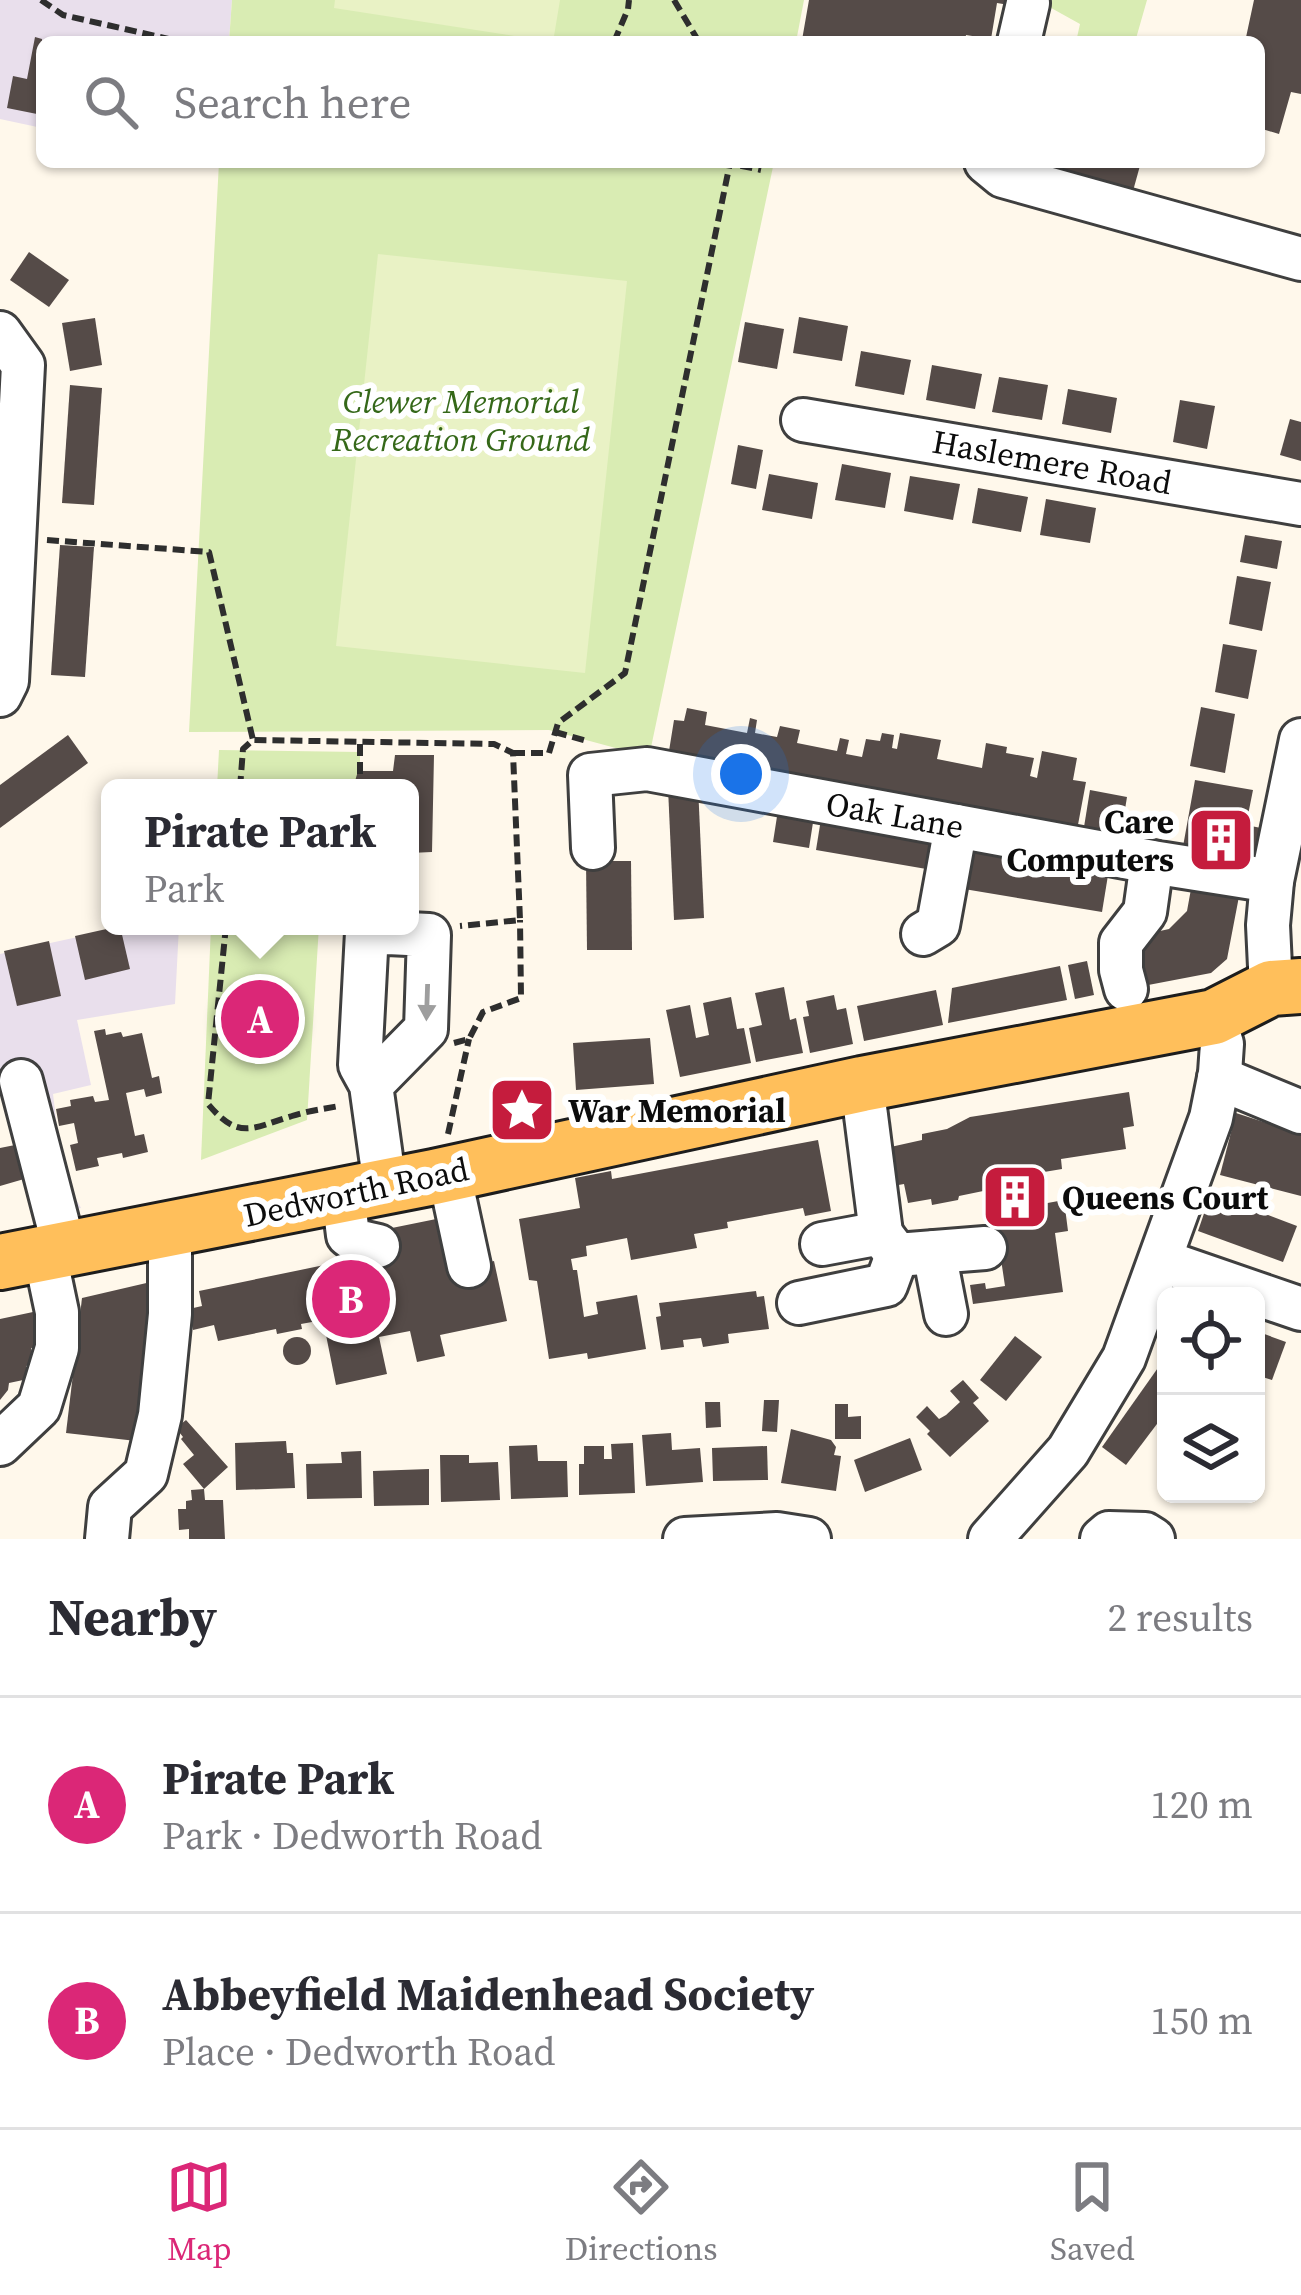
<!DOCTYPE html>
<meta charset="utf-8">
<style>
body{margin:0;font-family:"Source Serif 4",serif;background:#f2f2f3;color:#2b2b33}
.controls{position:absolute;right:36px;bottom:36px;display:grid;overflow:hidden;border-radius:18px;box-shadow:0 3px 9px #0004}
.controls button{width:108px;height:108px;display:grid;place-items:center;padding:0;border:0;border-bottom:3px solid #e1e1e2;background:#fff;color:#2b2b33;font:60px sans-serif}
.you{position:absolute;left:741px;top:774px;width:42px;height:42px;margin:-30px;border:9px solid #fff;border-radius:50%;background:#1a73e8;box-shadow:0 0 0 18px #1a73e833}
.badge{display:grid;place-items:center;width:78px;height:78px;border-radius:50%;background:#db2777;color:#fff;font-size:39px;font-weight:700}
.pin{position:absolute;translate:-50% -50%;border:6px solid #fff;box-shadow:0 3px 12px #0006}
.popup{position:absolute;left:101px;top:779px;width:318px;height:156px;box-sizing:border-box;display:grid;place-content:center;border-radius:18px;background:#fff;filter:drop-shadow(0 3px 9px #0005);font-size:39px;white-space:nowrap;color:#7c7c81}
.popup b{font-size:45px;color:#2b2b33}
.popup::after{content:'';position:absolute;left:50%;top:100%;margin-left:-24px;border:24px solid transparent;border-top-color:#fff}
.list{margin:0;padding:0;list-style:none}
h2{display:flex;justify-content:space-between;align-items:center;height:156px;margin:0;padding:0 48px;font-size:51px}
h2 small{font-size:39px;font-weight:400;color:#7c7c81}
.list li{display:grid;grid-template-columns:78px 1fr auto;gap:36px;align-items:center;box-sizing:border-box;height:216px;padding:0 48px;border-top:3px solid #e1e1e2}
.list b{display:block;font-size:45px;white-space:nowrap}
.list p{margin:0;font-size:39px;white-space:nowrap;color:#7c7c81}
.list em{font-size:39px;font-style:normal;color:#7c7c81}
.icon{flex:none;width:66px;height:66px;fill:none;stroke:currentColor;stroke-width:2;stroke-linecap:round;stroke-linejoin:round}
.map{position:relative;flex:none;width:1301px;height:1539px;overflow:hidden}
.search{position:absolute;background:#fff;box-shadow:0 3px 9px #0004;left:36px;right:36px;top:36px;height:132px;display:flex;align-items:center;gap:30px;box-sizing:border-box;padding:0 42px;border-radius:18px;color:#7c7c81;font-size:45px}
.sheet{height:588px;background:#fff}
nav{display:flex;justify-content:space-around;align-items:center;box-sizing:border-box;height:168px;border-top:3px solid #e1e1e2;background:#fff;font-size:33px;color:#7c7c81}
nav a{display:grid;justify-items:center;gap:6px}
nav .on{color:#db2777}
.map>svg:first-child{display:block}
</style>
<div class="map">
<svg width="1301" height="1539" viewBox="0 0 1301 1539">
<rect width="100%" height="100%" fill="#fff8eb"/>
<!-- industrial -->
<g fill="#e9dfec">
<polygon points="0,0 232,0 229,42 42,42 42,128 0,119"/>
<polygon points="128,926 179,926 175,1004 77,1020 91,1085 53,1094 63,1176 81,1208 38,1218 7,1074 0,1075 0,954"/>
</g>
<!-- green -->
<g fill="#d9ecb3">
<polygon points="232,0 804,0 796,42 229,42"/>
<polygon points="1047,0 1147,0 1135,42 1076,42 1080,24 1044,4"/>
<polygon points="219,162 774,162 649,757 549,730 189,732"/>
<polygon points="219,750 360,752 360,788 217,788"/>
<polygon points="211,926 319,926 307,1120 201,1160"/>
</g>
<!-- pitch -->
<g fill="#e9f2c5">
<polygon points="335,0 560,0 553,42 334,8"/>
<polygon points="378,254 627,281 585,673 336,646"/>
</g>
<!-- building -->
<g fill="#554b48">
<polygon points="809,0 1016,0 1015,6 997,3 991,39 966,35 965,42 817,42 802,40"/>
<polygon points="1254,0 1301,0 1301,94 1291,92 1279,134 1259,128 1259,42 1245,42"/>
<polygon points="35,37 42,39 42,115 7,108 13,76 27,79"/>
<polygon points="1039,162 1141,162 1133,191"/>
<polygon points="29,252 69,280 49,307 10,280"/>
<polygon points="799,317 848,326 842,361 793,353"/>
<polygon points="95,318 102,365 70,371 62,323"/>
<polygon points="745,322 784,329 777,369 738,362"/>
<polygon points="861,351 911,360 904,395 855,386"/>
<polygon points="932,365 982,374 975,409 926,400"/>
<polygon points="999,377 1048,385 1042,420 992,412"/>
<polygon points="70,385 102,388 94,505 62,503"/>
<polygon points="1068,389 1117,398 1111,433 1062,424"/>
<polygon points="1180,400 1215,406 1207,449 1173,442"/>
<polygon points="1290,419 1301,422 1301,461 1280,455"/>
<polygon points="738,445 763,450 756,489 731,484"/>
<polygon points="842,464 891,473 885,508 835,500"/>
<polygon points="769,474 818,483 812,519 762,510"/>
<polygon points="910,476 960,484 953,520 904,511"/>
<polygon points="978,488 1028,497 1021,532 972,523"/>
<polygon points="1046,499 1096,508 1090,543 1040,535"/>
<polygon points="1245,535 1282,541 1277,569 1240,562"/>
<polygon points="60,545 94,547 85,677 51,675"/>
<polygon points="1237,576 1271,582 1262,631 1229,624"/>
<polygon points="1223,644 1257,650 1248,699 1215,692"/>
<polygon points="1201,707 1235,714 1225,773 1190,766"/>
<polygon points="687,708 707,712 705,725 747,733 750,718 757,720 755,733 777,737 780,726 800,730 797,743 837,751 840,738 849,740 846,754 862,757 866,739 880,741 882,733 894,735 892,748 897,749 900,733 941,740 937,759 982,768 986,743 1007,747 1006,753 1034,758 1030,776 1037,778 1042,751 1077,758 1073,780 1086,782 1077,830 669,751 674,720 684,721"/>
<polygon points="68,735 88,763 0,828 0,785"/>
<polygon points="395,755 434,755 432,852 410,853 410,788 353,788 358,771 393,771"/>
<polygon points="1195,780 1253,790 1246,825 1261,828 1254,865 1182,852"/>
<polygon points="698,786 704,918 674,920 668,788"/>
<polygon points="1090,790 1127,797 1121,834 1084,827"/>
<polygon points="778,810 814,816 809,848 773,842"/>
<polygon points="821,819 943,840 938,871 816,850"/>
<polygon points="971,845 1109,869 1102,912 964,889"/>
<polygon points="586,861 631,861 632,950 587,950"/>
<polygon points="1193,878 1241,886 1227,959 1211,973 1143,986 1133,937 1169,929 1187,911"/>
<polygon points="120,926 130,969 85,980 75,936"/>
<polygon points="49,941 61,996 17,1006 4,951"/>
<polygon points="1087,961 1094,995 1075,999 1068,965"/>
<polygon points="1060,966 1067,1000 948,1023 952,988"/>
<polygon points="784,987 790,1020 796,1018 803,1053 756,1062 749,1028 762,1025 755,993"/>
<polygon points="936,990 943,1025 864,1041 857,1006"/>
<polygon points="834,995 837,1010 846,1008 853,1044 810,1053 803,1017 809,1016 806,1001"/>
<polygon points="731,997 737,1029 744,1028 751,1063 680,1077 666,1010 690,1005 696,1038 709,1035 703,1003"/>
<polygon points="105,1029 106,1035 121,1032 123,1037 142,1033 152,1078 159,1076 162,1093 146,1097 144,1089 126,1093 135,1136 144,1134 148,1152 123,1158 122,1153 97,1158 99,1166 76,1171 70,1145 78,1143 74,1123 59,1126 56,1109 71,1106 70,1100 93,1096 95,1102 109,1100 94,1031"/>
<polygon points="650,1038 654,1084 576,1090 573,1043"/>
<polygon points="1129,1092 1134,1126 1123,1128 1126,1149 1061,1159 1062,1169 1038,1173 1042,1204 1064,1200 1068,1231 1055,1233 1063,1292 973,1304 970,1285 985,1283 986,1289 1005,1286 999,1246 992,1244 987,1219 993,1218 988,1190 959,1196 958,1200 932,1205 931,1199 908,1203 904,1184 893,1186 886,1148 922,1140 922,1134 947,1129 970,1117"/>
<polygon points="1236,1113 1301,1134 1301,1196 1220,1175"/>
<polygon points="818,1140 831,1211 805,1216 803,1208 727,1222 728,1228 694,1234 697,1248 631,1260 627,1238 586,1246 587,1256 571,1259 573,1270 577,1270 584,1317 598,1314 596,1302 637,1295 646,1349 588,1359 587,1353 549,1359 537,1281 529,1280 519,1219 580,1208 575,1178 611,1171 612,1179"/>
<polygon points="25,1143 31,1177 0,1186 0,1148"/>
<polygon points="1211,1193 1297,1226 1283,1262 1198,1231"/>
<polygon points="451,1216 462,1268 494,1261 507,1321 440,1335 445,1356 417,1362 410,1331 379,1337 387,1374 336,1385 323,1320 301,1324 302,1329 277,1334 276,1329 218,1341 214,1325 193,1330 189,1309 202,1306 199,1291 387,1252 382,1230"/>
<polygon points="155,1281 145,1442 66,1433 82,1298"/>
<polygon points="756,1291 757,1297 764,1296 769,1329 728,1334 729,1343 703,1347 701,1338 683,1340 684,1347 661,1350 656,1317 661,1316 659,1303"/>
<polygon points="33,1312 40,1347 31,1348 35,1364 26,1366 28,1379 9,1383 8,1390 0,1400 0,1319"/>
<polygon points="1256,1331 1286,1342 1272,1380 1256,1375"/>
<polygon points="1015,1336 1042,1357 1006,1401 980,1380"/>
<circle cx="297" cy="1351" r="14"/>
<polygon points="1160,1365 1166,1369 1166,1412 1126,1465 1102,1447"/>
<polygon points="963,1380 979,1398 973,1403 989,1421 950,1457 927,1434 930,1431 916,1417 927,1406 939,1419 946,1415 960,1402 950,1391"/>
<polygon points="764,1400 779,1400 777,1432 762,1431"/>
<polygon points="705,1402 720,1402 721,1427 706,1428"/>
<polygon points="835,1404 848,1404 848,1417 861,1416 861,1439 835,1439"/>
<polygon points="186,1420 228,1467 204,1489 183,1464 194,1455 181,1439 183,1437 176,1428"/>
<polygon points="791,1429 831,1440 836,1447 834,1455 841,1456 836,1491 781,1483"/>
<polygon points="671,1433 672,1450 700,1448 703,1482 646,1486 642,1435"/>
<polygon points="910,1438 922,1470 865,1492 854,1460"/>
<polygon points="286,1441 287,1453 293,1453 295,1488 236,1490 235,1443"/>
<polygon points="633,1443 635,1493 579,1495 579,1464 584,1464 584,1446 604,1446 604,1459 612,1459 611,1444"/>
<polygon points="537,1445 538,1461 567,1461 568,1497 511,1499 509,1446"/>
<polygon points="767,1446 768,1480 713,1481 712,1448"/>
<polygon points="361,1451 362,1498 307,1499 306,1464 342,1463 341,1452"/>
<polygon points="440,1455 469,1455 469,1463 498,1462 500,1500 441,1502"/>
<polygon points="429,1469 429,1505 374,1506 373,1471"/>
<polygon points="204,1489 205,1500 223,1500 225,1539 189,1539 189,1529 179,1530 178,1509 186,1509 186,1501 192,1500 191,1490"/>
</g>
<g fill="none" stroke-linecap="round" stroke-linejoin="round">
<!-- minor casing -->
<g stroke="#3f3f3f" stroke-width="48">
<g id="minor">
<polyline points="1019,42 1028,3"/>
<polyline points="986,162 1003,176 1301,259"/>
<polyline points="0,333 23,365 7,681 0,695"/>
<polyline points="803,420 1301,504"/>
<polyline points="593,848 590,775 647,769 1152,862 1272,881"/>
<polyline points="923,934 938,925 956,826"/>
<polyline points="1271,988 1268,925 1272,881 1301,740"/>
<polyline points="1126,989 1121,970 1121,943 1145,912 1152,862"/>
<polyline points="1219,1078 1301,1112"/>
<polyline points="21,1081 65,1251"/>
<polyline points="862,1084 881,1233"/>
<polyline points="371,1085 426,1029 429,935 367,932 360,1065 371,1085 385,1186"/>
<polyline points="449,1173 469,1266"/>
<polyline points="343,1195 348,1235 356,1241 378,1246"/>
<polyline points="881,1234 897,1255 985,1248"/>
<polyline points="822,1244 881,1233"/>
<polyline points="934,1252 946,1314"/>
<polyline points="1162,1261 1301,1309"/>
<polyline points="799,1303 886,1285 897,1255"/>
<polyline points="0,1444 39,1407 57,1348 57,1312 45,1255"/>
<polyline points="107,1539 110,1507 146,1474 160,1415 170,1314 170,1230"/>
<polyline points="685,1539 777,1534 809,1539"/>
<polyline points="990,1539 1068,1451 1124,1358 1211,1118 1220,1073 1222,1044 1214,1017"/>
<polyline points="1102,1539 1109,1533 1145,1534 1153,1539"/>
</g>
</g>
<!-- major casing -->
<g stroke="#1d1d1d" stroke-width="60">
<polyline id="major" points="0,1262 434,1177 862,1084 1214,1017 1271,988 1301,986"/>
</g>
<!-- path -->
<g stroke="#2e2e2e" stroke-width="6" stroke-dasharray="12 6" stroke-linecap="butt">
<polyline points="41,0 63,15 182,42"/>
<polyline points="674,0 699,42"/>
<polyline points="614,42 628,9 629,0"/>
<polyline points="723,162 761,170"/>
<polyline points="47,540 209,552 253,740"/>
<polyline points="555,732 587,741"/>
<polyline points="360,744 360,788"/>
<polyline points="513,753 549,753 558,723 625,673 730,163"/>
<polyline points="240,788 243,749 253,740 494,744 513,753 520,920 460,926"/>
<path d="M 226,926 L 208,1104 C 239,1141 252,1128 292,1116 C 307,1111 323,1109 339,1106"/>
<polyline points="454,1043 469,1039 483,1012 521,998 520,920"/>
<polyline points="448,1134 469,1039"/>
</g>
<!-- minor -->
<use href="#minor" stroke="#fff" stroke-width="42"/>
<!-- major -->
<use href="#major" stroke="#ffbf5b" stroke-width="54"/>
</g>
<!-- one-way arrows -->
<defs><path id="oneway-solid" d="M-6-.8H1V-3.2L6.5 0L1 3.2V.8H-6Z" transform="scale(3)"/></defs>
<use fill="#9e9e9e" href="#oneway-solid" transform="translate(427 1002) rotate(92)"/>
<!-- icons -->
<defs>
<g id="building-square" transform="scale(3.45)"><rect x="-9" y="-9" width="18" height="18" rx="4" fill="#c51c3d" stroke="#fff"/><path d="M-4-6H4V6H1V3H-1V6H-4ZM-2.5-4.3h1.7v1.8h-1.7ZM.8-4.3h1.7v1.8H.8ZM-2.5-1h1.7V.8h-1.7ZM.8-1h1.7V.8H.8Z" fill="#fff"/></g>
<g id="sight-square" transform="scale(3.45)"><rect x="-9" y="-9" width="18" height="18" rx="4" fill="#c51c3d" stroke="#fff"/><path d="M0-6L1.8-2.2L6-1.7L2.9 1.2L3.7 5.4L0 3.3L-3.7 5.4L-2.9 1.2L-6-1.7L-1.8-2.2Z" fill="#fff"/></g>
</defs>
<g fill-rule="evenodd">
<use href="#building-square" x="1221" y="840"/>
<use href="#sight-square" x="522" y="1110"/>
<use href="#building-square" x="1015" y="1197"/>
</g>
<g text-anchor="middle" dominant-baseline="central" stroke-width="12" stroke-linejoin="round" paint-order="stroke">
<!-- park labels -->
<g font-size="33" font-style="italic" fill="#356819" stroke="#fff">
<text x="461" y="401">Clewer Memorial<tspan x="461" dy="38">Recreation Ground</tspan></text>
</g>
<!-- street labels -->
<g font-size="33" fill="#0c0c0c" stroke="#fff">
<text transform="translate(1052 462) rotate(10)">Haslemere Road</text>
<text transform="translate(895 815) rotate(10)">Oak Lane</text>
<text transform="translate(356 1192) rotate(-12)">Dedworth Road</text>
</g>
<!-- poi labels -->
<g font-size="33" font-weight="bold" fill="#0c0c0c" stroke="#fff" text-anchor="start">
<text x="1174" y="821" text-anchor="end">Care<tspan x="1174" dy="38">Computers</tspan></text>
<text x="568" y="1110">War Memorial</text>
<text x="1062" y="1197">Queens Court</text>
</g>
</g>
</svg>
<div class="controls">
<button><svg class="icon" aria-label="locate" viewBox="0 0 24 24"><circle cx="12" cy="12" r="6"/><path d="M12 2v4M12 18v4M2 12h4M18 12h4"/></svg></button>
<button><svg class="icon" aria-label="layers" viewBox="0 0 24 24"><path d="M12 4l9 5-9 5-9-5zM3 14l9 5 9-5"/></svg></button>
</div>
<div class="you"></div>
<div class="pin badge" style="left:260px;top:1019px">A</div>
<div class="popup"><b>Pirate Park</b>Park</div>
<div class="pin badge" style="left:351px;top:1299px">B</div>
<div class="search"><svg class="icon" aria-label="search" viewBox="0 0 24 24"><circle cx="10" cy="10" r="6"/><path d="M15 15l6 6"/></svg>Search here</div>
</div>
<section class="sheet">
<h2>Nearby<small>2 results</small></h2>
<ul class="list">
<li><span class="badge">A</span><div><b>Pirate Park</b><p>Park · Dedworth Road</p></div><em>120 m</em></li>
<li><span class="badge">B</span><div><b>Abbeyfield Maidenhead Society</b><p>Place · Dedworth Road</p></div><em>150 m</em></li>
</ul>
</section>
<nav>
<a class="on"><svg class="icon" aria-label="map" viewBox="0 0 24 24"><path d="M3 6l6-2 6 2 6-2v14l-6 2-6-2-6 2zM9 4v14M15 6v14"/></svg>Map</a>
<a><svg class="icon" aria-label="directions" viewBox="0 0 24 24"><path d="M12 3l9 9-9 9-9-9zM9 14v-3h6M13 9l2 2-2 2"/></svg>Directions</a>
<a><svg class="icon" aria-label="saved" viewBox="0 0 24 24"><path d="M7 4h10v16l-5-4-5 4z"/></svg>Saved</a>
</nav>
